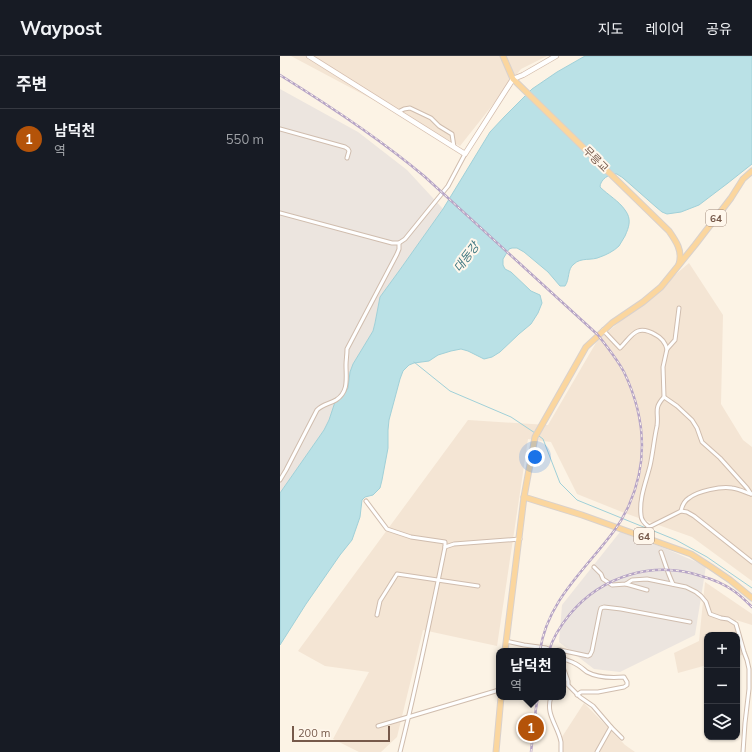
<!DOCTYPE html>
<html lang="ko">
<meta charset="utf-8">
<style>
body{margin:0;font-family:Mulish,"Noto Sans KR",sans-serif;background:#20242c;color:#f1f3f6}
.controls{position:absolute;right:12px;bottom:12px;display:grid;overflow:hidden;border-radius:8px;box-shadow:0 1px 3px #0004}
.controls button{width:36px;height:36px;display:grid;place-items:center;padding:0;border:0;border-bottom:1px solid #363941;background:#171b24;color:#f1f3f6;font:20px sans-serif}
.scale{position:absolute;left:12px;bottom:10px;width:98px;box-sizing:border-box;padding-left:4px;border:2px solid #76594a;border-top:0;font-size:11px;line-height:14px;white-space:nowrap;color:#76594a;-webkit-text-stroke:3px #fff7ec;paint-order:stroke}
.you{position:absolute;left:255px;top:401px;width:14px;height:14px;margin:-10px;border:3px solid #fff;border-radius:50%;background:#1a73e8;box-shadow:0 0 0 6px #1a73e833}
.badge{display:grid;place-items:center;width:26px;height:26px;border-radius:50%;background:#b45309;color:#fff;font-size:13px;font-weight:700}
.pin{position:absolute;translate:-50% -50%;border:2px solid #fff;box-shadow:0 1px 4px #0006}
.popup{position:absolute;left:216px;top:592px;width:70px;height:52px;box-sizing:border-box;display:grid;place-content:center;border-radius:8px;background:#171b24;filter:drop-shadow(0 1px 3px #0005);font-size:13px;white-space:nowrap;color:#9ea1a6}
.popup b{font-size:15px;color:#f1f3f6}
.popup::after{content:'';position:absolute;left:50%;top:100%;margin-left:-8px;border:8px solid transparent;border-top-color:#171b24}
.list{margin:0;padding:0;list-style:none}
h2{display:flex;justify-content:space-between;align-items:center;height:52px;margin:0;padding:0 16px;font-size:17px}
h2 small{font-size:13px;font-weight:400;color:#9ea1a6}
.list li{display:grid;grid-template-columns:26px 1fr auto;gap:12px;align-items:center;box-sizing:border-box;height:60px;padding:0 16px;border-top:1px solid #363941}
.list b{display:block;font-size:15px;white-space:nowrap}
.list p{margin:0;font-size:13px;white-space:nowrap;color:#9ea1a6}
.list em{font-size:13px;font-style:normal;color:#9ea1a6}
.icon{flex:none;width:22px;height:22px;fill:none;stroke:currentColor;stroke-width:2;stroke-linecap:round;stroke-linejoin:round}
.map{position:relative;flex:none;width:472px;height:696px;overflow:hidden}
header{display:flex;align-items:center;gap:24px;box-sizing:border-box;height:56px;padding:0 20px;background:#171b24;border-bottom:1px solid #363941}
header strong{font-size:19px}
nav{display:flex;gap:22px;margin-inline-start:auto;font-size:14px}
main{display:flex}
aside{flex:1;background:#171b24}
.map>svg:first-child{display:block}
</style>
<header>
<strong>Waypost</strong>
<nav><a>지도</a><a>레이어</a><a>공유</a></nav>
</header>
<main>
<aside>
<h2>주변<small></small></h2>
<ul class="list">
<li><span class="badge">1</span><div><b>남덕천</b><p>역</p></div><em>550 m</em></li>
</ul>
</aside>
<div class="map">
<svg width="472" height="696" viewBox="0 0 472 696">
<rect width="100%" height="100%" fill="#fcf3e5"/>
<!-- residential -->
<g fill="#f4e5d4">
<polygon points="11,0 267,0 241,13 180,90"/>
<polygon points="409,207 443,259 441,348 463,384 472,391 472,525 412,481 342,456 297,438 271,386 248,383 217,590 143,574 117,681 101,696 79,696 53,683 89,616 45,610 18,595 188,364 268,369 317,285"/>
<polygon points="425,526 472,558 472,569 456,564 462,599 457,600 457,579 427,579 427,609 398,617 394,597 419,585"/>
<polygon points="304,647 345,689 355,696 280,696 280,684"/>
</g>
<!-- industrial -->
<g fill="#ece5df">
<polygon points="0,33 78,76 127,114 163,153 119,215 100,241 95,267 93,275 73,308 70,316 68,332 65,337 55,347 49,364 44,374 0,437"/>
<polygon points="340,476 384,492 426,510 415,579 340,616 314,613 279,586 282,549"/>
</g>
<!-- water -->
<path fill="#bae1e6" stroke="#a0d0d8" d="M 305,0 L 472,0 L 472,108 L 448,127 L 419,149 L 401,156 L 387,158 L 382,156 L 376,151 L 343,122 C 342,121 338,119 337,118 C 329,117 320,124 320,131 C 328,139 339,145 345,154 C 352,163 349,171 345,180 C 343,183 341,187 339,190 C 334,195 326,199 320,201 C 312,205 301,201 294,208 C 287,213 290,223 285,230 L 280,230 L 268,216 L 244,196 L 237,192 L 232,192 L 229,193 L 223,203 L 223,209 L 225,213 L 231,216 L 251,235 L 260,239 L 262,247 L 258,257 L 251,268 L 239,278 L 220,296 L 212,301 L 204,303 L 188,295 L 181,293 L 171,295 L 158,299 L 149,305 L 134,307 L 129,309 L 123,315 L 120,323 L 109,364 L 108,374 L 108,392 L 102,424 L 100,432 L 93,439 L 85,441 L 82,444 L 80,461 L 72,484 L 60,499 L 26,548 L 0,589 L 0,437 L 44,374 L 49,364 L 55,346 L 65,337 L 68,332 L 70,316 L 73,308 L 93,275 L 95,267 L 100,241 L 119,215 L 163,153 L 210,76 L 225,60 L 252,33 L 277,16 Z"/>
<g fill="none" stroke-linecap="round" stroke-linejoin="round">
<!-- stream -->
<g stroke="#a0d0d8" stroke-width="1">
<polyline points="134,306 170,335 231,361 255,377"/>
<polyline points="259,380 263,383 280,427 297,444 366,472"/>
<polyline points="369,473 396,484 427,501 472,532"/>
</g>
<!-- minor casing -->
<g stroke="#d0bdae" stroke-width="5">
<g id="minor">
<polyline points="118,56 124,53 130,52 151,62 159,70 172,78 174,91"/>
<polyline points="0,73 65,91 68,93 69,95 67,102"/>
<polyline points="0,157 112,187 119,187 125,183 168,130 185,98"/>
<path d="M 323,274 L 340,292 C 352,280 356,267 376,279 C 382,282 385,286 387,293"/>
<polyline points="384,341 397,350 412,364 417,372 422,386 440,402 467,432 471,438"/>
<path d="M 0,424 L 6,414 L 37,354 C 43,348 49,348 56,344 C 69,336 66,322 66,309 C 66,304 67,299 67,293 L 117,198 L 119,193 L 119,187"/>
<path d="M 86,445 L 107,473 L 131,481 L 165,486 L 165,491 C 151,560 137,628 120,696"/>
<polyline points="401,455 407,456 414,460 472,506"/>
<path d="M 369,471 C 365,468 361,464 361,459 C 359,442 366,426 370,410 C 373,397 374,383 377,370 C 379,356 373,353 384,341 L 383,311 L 387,293 L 395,284 L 399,252"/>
<path d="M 360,479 L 369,471 L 401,455 C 402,450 404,445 409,442 C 418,435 441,430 452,432 C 459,433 465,436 471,438"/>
<polyline points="165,491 174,488 240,483"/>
<path d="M 381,496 C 385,507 388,518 393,528"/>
<polyline points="314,511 321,518 323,523 332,529 346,528 352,524 367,523 406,531 416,536 421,540 426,546 430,558 441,562 448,563 456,568 464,596 467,604 469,613 469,633 465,667 463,696"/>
<polyline points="346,528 367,534"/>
<polyline points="97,559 100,545 117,518 198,530"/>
<polyline points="226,585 244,589 266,592 273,595"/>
<polyline points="273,595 280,594 308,600 310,599 312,595 320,555 321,552 324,551 341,553 410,566"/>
<path d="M 283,602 C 287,605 291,605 294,607 C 299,609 303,613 307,616 C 318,622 332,622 344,621 L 347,626 L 347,629 L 344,631 L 318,636 L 301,636 L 297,639"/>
<polyline points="283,611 288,625 288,629 300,641 313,650 331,671 342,682"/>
<path d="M 271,641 C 265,658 278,670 281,686 C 281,689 281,693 281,696"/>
<polyline points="98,670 219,634"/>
<polyline points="317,696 331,671"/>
</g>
</g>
<!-- secondary casing -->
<g stroke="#d3bcac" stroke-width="6">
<polyline id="secondary" points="29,0 185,98 233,23 243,19 276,0"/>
</g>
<!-- primary casing -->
<g stroke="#d9d1cc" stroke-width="7">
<g id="primary">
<path d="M 223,0 L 233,23 L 389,175 C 396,185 403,195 399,208"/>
<polyline points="244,441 302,459 411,498 431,511 450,524 472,542"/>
<polyline points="225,595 244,441 255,381 306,291 332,267 363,246 381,231 415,189 451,142 463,123 472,115"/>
<polyline points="216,696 221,641"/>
</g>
</g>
<!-- minor -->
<use href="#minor" stroke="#fff" stroke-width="3"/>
<!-- secondary -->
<use href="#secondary" stroke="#fff" stroke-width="4.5"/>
<!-- primary -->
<use href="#primary" stroke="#fbd69e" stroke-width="5"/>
<!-- rail casing -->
<g stroke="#b6a4c6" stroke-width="2.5">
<g id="rail">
<path d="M 0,19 C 50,50 99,82 144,120 L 318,279 C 327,291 337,303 344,316 C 365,360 369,404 349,449 C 345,458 340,467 334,475 C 305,514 267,545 260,595"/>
<path d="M 269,595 C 273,581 281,569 290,558 C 322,520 373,504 421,520 C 432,523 444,528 454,535 C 461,540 466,545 472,551"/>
<polyline points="251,696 256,652 258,641"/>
</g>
</g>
<!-- rail -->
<use href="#rail" stroke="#fff7ec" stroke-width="1" stroke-dasharray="3" stroke-linecap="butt"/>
</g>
<g text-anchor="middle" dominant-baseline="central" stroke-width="4" stroke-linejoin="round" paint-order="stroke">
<!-- shield labels -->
<g fill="#fff7ec" stroke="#9f887b" stroke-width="1">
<rect x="426" y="154" width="20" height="16" rx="3"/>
<rect x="354" y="472" width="20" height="16" rx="3"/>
</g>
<g font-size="10" font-weight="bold" fill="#76594a">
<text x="436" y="162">64</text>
<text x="364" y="480">64</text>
</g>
<!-- street labels -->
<g font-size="11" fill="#76594a" stroke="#fff7ec">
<text transform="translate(316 103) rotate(45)">무릉교</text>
</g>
<!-- water labels -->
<g font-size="12" font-style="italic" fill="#417882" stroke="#fff7ec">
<text transform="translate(186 201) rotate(-53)">대동강</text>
</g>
</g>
</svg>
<div class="controls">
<button>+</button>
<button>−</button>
<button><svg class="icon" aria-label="layers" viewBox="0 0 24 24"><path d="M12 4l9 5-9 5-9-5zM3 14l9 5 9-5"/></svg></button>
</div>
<div class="scale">200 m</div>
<div class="you"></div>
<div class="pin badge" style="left:251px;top:672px">1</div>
<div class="popup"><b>남덕천</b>역</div>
</div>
</main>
